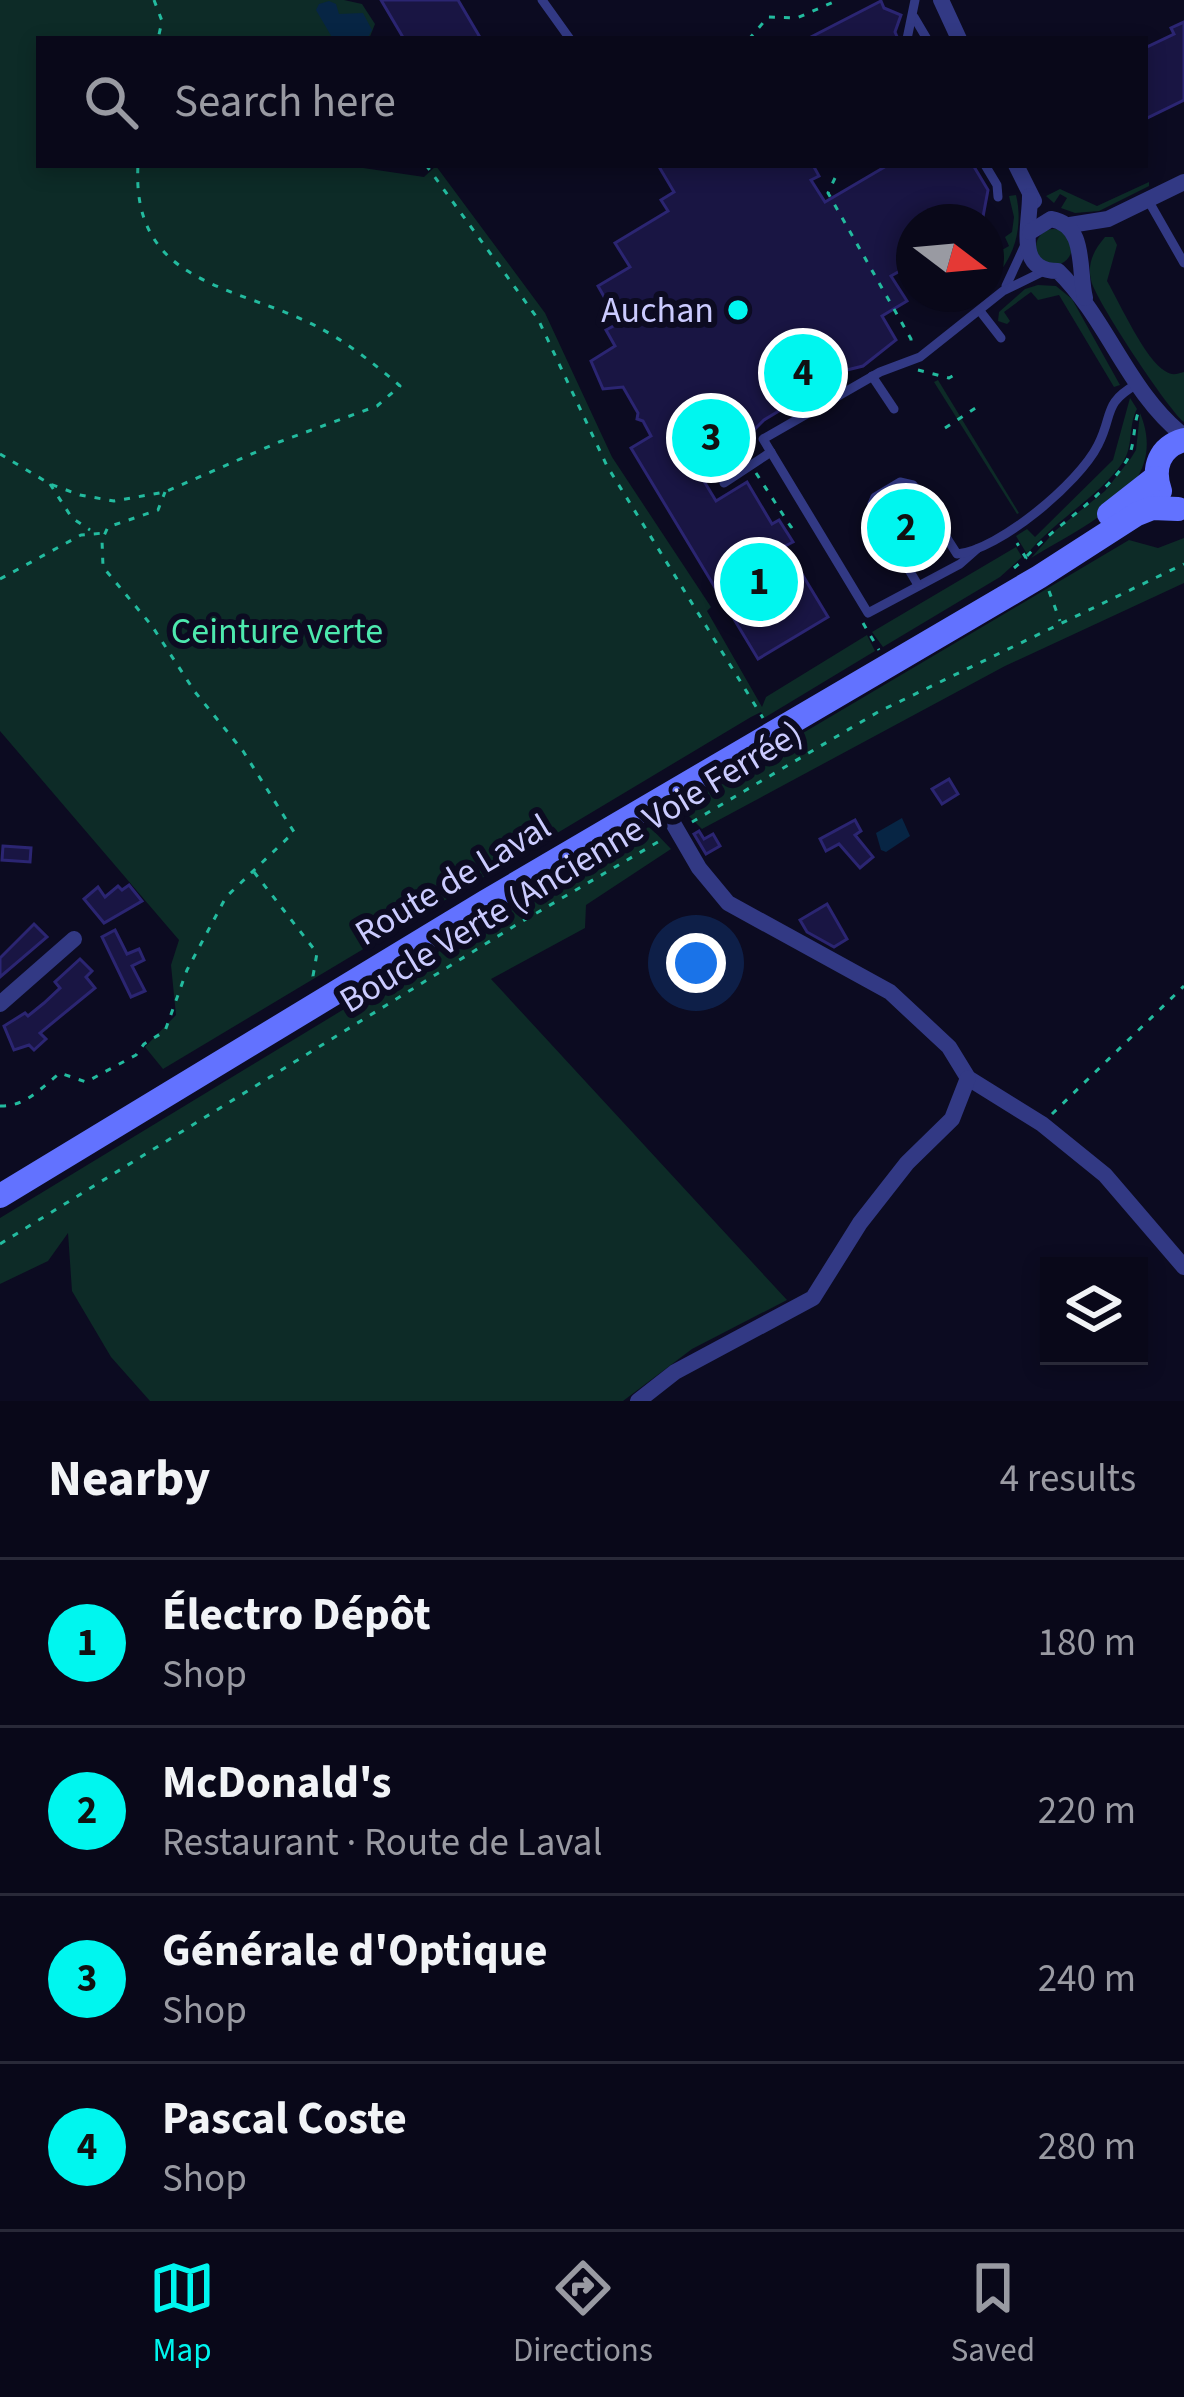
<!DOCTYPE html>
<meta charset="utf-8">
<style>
body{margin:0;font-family:"Source Sans 3",sans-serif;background:#171626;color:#f1f3f6}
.controls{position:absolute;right:36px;bottom:36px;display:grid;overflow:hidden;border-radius:0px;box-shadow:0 6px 18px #0003}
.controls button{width:108px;height:108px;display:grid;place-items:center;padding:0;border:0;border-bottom:3px solid #292938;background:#090819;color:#f1f3f6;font:60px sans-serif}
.compass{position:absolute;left:896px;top:204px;width:108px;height:108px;border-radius:50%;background:#090819;box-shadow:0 6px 18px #0003;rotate:106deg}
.you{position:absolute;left:696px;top:963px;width:42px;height:42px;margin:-30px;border:9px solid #fff;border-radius:50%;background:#1a73e8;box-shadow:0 0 0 18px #1a73e833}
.badge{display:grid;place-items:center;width:78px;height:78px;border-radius:50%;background:#00f6ef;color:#111;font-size:39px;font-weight:700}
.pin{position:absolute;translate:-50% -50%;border:6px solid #fff;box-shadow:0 3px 12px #0006}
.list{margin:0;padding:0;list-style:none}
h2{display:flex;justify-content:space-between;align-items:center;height:156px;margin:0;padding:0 48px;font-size:51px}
h2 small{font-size:39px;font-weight:400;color:#999aa2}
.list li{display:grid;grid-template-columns:78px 1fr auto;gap:36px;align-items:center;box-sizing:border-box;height:168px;padding:0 48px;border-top:3px solid #292938}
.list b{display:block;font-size:45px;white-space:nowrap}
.list p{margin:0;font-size:39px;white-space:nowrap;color:#999aa2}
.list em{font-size:39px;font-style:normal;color:#999aa2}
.icon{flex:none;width:66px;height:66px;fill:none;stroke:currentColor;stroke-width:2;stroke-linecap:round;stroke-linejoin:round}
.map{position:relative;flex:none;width:1184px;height:1401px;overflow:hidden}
.search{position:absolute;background:#090819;box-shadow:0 6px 18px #0003;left:36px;right:36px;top:36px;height:132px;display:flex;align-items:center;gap:30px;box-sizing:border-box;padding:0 42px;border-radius:0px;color:#999aa2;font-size:45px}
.sheet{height:828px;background:#090819}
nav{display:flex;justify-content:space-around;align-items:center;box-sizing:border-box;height:168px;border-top:3px solid #292938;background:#090819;font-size:33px;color:#999aa2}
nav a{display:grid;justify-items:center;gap:6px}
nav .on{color:#00f6ef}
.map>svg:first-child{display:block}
</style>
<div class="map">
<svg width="1184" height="1401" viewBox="0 0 1184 1401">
<rect width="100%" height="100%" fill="#0c0b21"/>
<!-- green -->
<g fill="#0d2b27">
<polygon points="0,0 344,0 362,4 375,24 369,39 39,39 39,165 343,165 424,177 436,166 545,313 612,457 711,607 707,611 762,707 766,697 867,635 875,651 764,718 761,712 751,717 163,1069 145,1047 176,1015 171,965 179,940 0,731"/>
<polygon points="1149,182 1149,186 1099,211 1075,213 1061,208 1067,198 1060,194 1054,203 1046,196 1060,189 1097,206"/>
<path d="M 1016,195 C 1023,224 1016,253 997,275 L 993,268 L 1000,262 L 995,254 L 1009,246 L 1005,237 L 1012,232 L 1014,217 L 1009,196 Z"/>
<circle cx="1054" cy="247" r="18"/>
<path d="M 1105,237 L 1113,237 L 1117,245 L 1107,281 C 1119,302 1146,361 1165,371 C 1173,376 1176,374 1184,372 L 1184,422 C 1169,411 1094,298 1091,280 C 1087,263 1094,250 1105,237 Z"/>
<polygon points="1038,285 1056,286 1072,299 1120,385 1114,387 1059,295 1038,300 1031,292 1004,312 1010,321 1007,324 998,321 999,312 1025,289"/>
<polygon points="938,380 1019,513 1017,514 934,382"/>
<path d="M 1130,398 L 1137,409 C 1128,425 1134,445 1123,462 C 1097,499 1056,519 1027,554 L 1016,536 L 1027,529 L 1035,537 L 1113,460 Z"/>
<path d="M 1140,413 C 1172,489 1083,526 1031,558 L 1056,530 L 1105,491 L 1131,458 L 1136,450 Z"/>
<polygon points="1184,538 1184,583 1005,666 702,829 688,815 678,811 695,797 1129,540 1158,548"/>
<polygon points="1016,547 1022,557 1000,577 883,647 872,632"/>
<polygon points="650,827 671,849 586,905 585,928 491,979 787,1300 692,1349 623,1401 150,1401 111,1357 72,1291 68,1233 48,1261 0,1284 0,1218 639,830"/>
</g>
<!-- water -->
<g fill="#072544">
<polygon points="329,1 336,4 339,14 363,13 372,30 367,39 333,39 316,10 319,4"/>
<polygon points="902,818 910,836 886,852 881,850 876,833"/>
</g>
<!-- building -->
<g fill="#191543" stroke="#2b2572" stroke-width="3">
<polygon points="381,0 458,0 481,39 404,39"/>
<polygon points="881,1 884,8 901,15 895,32 898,39 807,39"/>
<polygon points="1184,22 1184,100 1145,119 1145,48 1174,34 1171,28"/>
<polygon points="658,165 813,165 819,176 811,180 825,202 888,165 973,165 988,190 982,222 914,222 914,263 891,276 907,301 882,316 896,340 863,366 847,370 764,420 749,435 693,463 716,501 747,482 772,524 779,520 793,542 785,546 828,617 758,659 631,448 651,436 643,421 637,419 638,413 623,387 603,389 591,361 615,346 606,330 619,323 598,286 630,267 615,243 668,211 661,200 674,192"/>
<polygon points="905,492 914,503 909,506 932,545 912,557 882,504"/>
<polygon points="949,779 958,794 942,804 932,789"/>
<polygon points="855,820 861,831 855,835 873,857 860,868 839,844 826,851 820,839"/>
<polygon points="699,831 704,839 713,834 720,846 706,854 694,834"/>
<polygon points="3,846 31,848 30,862 2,860"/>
<polygon points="129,885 142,901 104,923 84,899 98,887 105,897 118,886 122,890"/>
<polygon points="827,904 847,939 834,947 807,932 800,920"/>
<polygon points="34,924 47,937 0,977 0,958"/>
<polygon points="115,930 127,954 139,949 144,960 132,966 145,991 131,997 102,937"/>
<polygon points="80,959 92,971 86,977 95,988 40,1033 46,1039 34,1050 29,1045 14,1050 4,1026 25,1013 28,1016 44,1003 60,988 55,982"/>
</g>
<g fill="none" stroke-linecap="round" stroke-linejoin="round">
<!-- path -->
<g stroke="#23bb9f" stroke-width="3" stroke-dasharray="6 9" stroke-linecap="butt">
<polyline points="154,0 162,21 158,39"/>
<polyline points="749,39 768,17 797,18 838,0"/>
<polyline points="426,165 538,319 607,466 763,718"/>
<polyline points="835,178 828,193 911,339 911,349"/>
<polyline points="918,370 949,378 956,374"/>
<polyline points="945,428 977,407"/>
<path d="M 0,454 L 50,484 L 80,495 L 114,501 L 165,492 L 279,442 L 377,406 L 400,386 C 375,364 345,341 316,326 C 236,285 131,285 138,165"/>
<polyline points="756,473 791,527 799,521"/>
<polyline points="50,484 72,518 90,530"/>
<path d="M 1027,556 C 1058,523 1103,499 1127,460 C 1135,446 1133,428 1138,413"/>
<polyline points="1014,568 1026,558 1017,543"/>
<polyline points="0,579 81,535 104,533"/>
<polyline points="1049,591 1060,621"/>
<polyline points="863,623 879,650"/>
<polyline points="692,822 878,712 1184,564"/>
<polyline points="254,872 317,953 313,976 317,984"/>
<path d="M 0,1106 C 25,1107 41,1088 60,1073 L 86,1082 L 136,1055 L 144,1044 L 165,1031 L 187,970 L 226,897 L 294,832 L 243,751 L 195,692 L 152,626 L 103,567 L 102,540 L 108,527 L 158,510 L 165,492"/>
<polyline points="1052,1114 1184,986"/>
<polyline points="0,1244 516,925 663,839"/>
</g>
<!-- service -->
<g stroke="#323984" stroke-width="9">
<polyline points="542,0 570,39"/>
<polyline points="914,17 927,39"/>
<polyline points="907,39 915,0"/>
<polyline points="985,165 997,185 998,197"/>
<polyline points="1148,200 1184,263"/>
<polyline points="1006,286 1024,247"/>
<polyline points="980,311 1001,338"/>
<polyline points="872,376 894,409"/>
<polyline points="724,483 771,452"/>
<polyline points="977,549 960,564 868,613 763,439 880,372 920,357 1003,291 1044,271"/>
<path d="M 918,585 L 875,513 L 872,504 L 875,497 L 900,482 L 913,485 L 957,554 C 999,550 1079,483 1098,445 C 1114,414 1102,404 1137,384"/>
</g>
<!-- minor -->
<g stroke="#323984" stroke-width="16">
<polyline points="941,0 959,39"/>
<polyline points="1016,165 1034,201"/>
<path d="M 1030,196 C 1030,226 1015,271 1058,271 C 1108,320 1128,392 1184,436"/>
<polyline points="1070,225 1108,219 1184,182"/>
<path d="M 1030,232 L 1051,219 C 1087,225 1078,269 1085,298"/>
<polyline points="659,799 699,868 728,903 890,992 949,1047 968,1078 1042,1124 1105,1175 1184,1267"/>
<polyline points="0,1004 74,939"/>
<polyline points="638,1401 675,1372 813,1298 860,1223 907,1163 952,1119 968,1078"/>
</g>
<!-- secondary -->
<g stroke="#6272ff" stroke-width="24">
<path d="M 1160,491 C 1152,468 1159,447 1184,440"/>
<polyline points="1109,514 1155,478"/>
<polyline points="0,1196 485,902 1039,577 1137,514 1152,508 1178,509"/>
</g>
</g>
<!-- markers -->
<circle fill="#00f6ef" stroke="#0c0b21" stroke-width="4.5" cx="738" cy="310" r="12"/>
<g text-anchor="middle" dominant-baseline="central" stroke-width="12" stroke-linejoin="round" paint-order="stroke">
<!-- poi labels -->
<g font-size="36" fill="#cbcbff" stroke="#0c0b21" text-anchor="end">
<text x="714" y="310">Auchan</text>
</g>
<!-- park labels -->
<g font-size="36" fill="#4de9ae" stroke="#0c0b21">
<text x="277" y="631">Ceinture verte</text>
</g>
<!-- street labels -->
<g font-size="36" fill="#cbcbff" stroke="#0c0b21">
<text transform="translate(571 867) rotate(-31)">Boucle Verte (Ancienne Voie Ferrée)</text>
<text transform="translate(453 880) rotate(-31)">Route de Laval</text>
</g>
</g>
</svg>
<div class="controls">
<button><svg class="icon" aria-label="layers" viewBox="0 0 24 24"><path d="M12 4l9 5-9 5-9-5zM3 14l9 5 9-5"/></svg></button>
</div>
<svg class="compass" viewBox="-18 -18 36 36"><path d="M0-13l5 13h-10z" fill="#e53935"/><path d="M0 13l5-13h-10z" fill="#999aa2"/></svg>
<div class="you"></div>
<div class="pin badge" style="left:759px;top:582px">1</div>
<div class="pin badge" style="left:906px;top:528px">2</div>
<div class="pin badge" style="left:711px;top:438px">3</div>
<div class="pin badge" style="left:803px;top:373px">4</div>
<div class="search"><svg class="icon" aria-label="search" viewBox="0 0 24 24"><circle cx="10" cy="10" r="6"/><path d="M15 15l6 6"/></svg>Search here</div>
</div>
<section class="sheet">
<h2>Nearby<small>4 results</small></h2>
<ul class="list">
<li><span class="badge">1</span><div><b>Électro Dépôt</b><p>Shop</p></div><em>180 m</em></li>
<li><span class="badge">2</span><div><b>McDonald's</b><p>Restaurant · Route de Laval</p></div><em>220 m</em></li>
<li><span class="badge">3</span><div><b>Générale d'Optique</b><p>Shop</p></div><em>240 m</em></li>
<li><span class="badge">4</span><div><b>Pascal Coste</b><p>Shop</p></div><em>280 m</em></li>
</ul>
</section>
<nav>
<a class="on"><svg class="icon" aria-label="map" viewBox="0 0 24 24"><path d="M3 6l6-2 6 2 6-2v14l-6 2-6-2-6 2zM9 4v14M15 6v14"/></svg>Map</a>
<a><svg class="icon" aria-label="directions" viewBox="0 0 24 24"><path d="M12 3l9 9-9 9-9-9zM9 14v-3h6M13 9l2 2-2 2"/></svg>Directions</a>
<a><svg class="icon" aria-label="saved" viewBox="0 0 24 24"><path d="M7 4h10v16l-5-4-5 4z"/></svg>Saved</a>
</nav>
